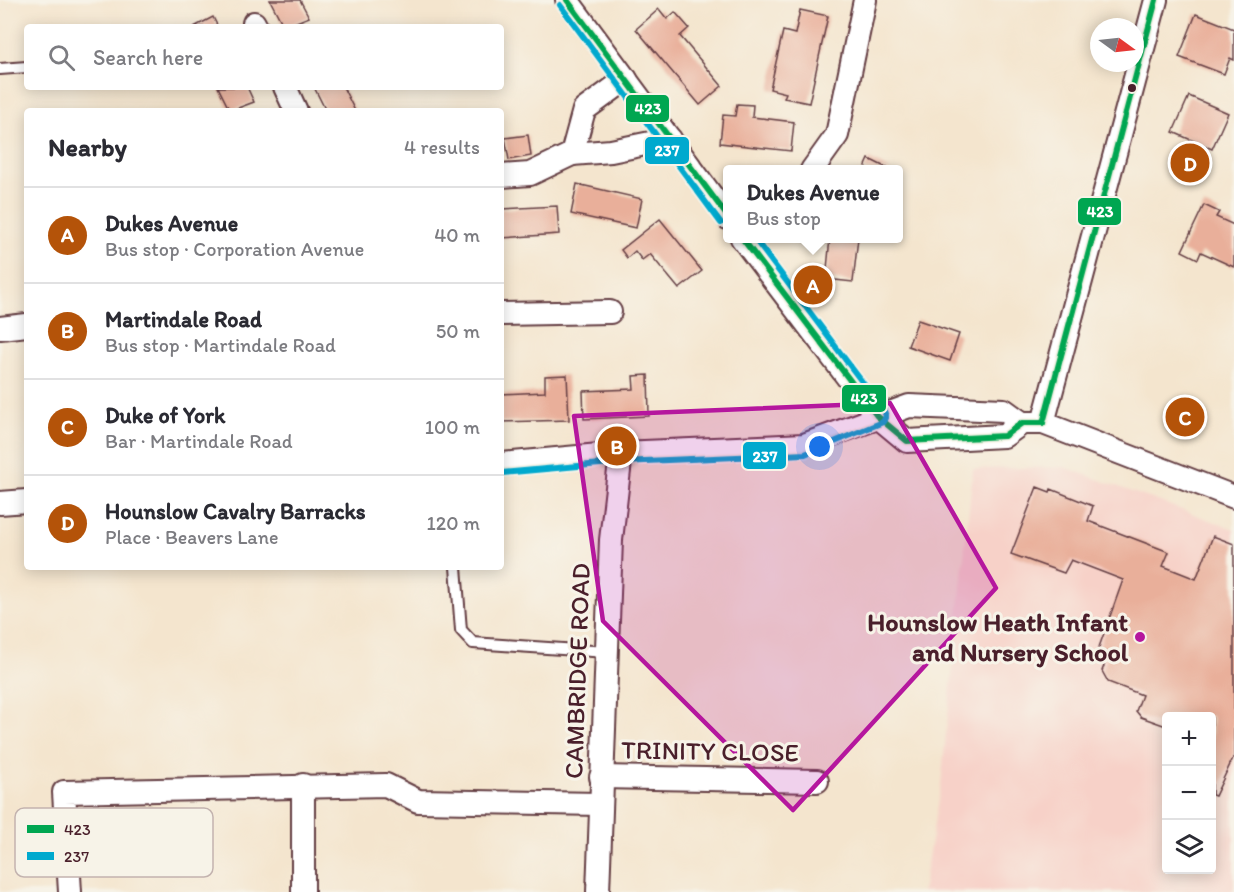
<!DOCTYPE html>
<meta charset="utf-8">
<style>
body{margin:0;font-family:Itim,sans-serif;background:#f7f7f7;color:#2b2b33}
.controls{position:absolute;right:18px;bottom:18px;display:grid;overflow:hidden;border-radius:6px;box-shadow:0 3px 15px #0003}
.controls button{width:54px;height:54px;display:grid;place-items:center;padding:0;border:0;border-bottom:2px solid #e1e1e2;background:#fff;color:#2b2b33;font:30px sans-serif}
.compass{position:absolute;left:1090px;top:18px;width:54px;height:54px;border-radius:50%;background:#fff;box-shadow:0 3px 15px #0003;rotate:105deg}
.you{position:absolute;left:820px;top:447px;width:21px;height:21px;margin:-15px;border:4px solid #fff;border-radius:50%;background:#1a73e8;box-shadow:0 0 0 9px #1a73e833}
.badge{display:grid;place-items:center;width:39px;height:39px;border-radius:50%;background:#b45309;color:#fff;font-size:20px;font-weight:700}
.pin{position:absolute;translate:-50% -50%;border:3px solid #fff;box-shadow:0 2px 6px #0006}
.popup{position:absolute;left:723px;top:165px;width:180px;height:78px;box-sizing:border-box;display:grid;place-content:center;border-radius:6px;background:#fff;filter:drop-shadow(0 2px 4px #0005);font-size:20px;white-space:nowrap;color:#7c7c81}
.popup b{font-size:22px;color:#2b2b33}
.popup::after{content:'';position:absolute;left:50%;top:100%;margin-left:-12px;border:12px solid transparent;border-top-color:#fff}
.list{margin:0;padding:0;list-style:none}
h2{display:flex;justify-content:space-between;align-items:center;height:78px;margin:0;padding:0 24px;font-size:26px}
h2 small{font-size:20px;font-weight:400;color:#7c7c81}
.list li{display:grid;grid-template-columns:39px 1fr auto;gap:18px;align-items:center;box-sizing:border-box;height:96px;padding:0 24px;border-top:2px solid #e1e1e2}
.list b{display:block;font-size:22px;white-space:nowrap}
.list p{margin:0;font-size:20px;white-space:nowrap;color:#7c7c81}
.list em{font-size:20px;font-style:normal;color:#7c7c81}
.icon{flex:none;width:33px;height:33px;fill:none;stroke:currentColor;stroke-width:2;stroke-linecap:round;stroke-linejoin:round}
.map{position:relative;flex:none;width:1234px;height:892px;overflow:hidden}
.search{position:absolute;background:#fff;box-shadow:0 3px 15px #0003;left:24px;top:24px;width:480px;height:66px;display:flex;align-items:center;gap:15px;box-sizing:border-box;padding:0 21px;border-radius:6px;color:#7c7c81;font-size:22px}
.panel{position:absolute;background:#fff;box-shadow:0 3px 15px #0003;left:24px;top:108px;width:480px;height:462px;border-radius:6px}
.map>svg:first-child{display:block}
</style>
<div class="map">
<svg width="1234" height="892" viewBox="0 0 1234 892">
<rect width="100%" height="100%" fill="#f7f3e8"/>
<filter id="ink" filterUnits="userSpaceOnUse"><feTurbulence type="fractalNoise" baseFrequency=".0167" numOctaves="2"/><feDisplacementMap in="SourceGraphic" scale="12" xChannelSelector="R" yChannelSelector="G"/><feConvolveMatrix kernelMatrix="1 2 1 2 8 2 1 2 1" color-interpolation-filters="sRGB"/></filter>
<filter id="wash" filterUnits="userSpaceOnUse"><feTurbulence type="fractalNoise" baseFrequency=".008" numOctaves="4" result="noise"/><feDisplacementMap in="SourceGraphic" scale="24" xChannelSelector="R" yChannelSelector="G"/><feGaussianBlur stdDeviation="1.35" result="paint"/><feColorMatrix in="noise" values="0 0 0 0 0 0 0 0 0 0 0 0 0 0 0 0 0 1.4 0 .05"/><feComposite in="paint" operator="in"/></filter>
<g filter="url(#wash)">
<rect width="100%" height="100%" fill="#f4e5ce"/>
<!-- built -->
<path fill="#f7d1c8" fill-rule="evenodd" d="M 1064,467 L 1234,529 L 1234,892 L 922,892 L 941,784 L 973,469 ZM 1166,716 L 1212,716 L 1212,870 L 1166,870 Z"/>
<g id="blocks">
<!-- building -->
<g fill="#e9af9a">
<polygon points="270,0 300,0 309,17 284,27"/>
<polygon points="659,9 667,19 675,12 689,28 680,36 722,86 700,105 636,29"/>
<polygon points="800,10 828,16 809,103 784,98 786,93 770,89 783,31 795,34"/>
<polygon points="1196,14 1234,29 1234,60 1230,58 1224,74 1179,57"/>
<polygon points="213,17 218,27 194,27"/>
<polygon points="218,87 247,87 254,102 230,111"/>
<polygon points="314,87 343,87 355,111 326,111"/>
<polygon points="1189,96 1228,113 1212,149 1173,132"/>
<polygon points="737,104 753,105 752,117 794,122 791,151 720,143 723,115 735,116"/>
<polygon points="528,135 531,156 509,160 505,138"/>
<polygon points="869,159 891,170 864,170"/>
<polygon points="577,184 642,199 636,228 571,214"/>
<polygon points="1204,205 1219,212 1216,217 1234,225 1234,267 1201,252 1198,259 1182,251"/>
<polygon points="557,206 559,234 501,238 501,209"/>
<polygon points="660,219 702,271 679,289 650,254 642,260 635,251 627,258 621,250"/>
<polygon points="830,238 858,238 853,282 826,279"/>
<polygon points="918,320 959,334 950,361 908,346"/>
<polygon points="567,375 569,420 501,422 501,394 545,392 545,376"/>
<polygon points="648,375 649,416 584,419 583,391 634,389 633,376"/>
<polygon points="1037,487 1050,492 1051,489 1093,506 1088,521 1169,552 1163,566 1196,579 1213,536 1234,544 1234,756 1215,796 1212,795 1212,716 1166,716 1166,726 1141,717 1136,711 1142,695 1108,682 1102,671 1109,653 1098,650 1123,580 1071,560 1064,573 1011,554"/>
</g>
</g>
</g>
<g filter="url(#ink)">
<use href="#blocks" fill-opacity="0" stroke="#643d43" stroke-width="1.5"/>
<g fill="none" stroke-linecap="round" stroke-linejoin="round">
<!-- service casing -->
<g stroke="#643d43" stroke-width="14">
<g id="service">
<polyline points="0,69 27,67"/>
<polyline points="456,567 461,630 473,643 607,652"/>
</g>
</g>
<!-- minor casing -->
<g stroke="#643d43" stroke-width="26">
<g id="minor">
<polyline points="567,0 728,218"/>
<polyline points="254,23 256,27"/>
<polyline points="285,87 296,111"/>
<polyline points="572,154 611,151 670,139"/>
<polyline points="812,170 837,135 865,0"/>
<polyline points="501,176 530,174 572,154 584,110 626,79"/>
<polyline points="742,238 877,416 907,441 1004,436 1022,423 1043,423 1234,497"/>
<polyline points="501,314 610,312"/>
<polyline points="0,328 27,325"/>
<polyline points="1043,423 1156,0"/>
<polyline points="501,464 621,453 804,445 909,406 1004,410 1022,423"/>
<polyline points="0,503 27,501"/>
<polyline points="601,777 817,781"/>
<polyline points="70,892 64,792 386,785 418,801 600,804"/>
<polyline points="303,892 303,785"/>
<polyline points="598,892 611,540 621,453"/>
</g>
</g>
<!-- service -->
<use href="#service" stroke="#fff" stroke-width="10"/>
<!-- minor -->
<use href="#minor" stroke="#fff" stroke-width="22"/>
<!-- bus-1 casing -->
<g stroke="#f7f3e8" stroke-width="10">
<g id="bus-1">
<polyline points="567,0 728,217"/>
<polyline points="742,238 877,416 907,441 1004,436 1022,423 1043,423"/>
<polyline points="1043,423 1156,0"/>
</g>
</g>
<!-- bus-2 casing -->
<g stroke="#f7f3e8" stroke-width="10">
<g id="bus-2">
<polyline points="560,5 721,223"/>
<polyline points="502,473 622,462 805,454 883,422 886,416 884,411 754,238"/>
</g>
</g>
<!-- bus-1 -->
<use href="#bus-1" stroke="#00a651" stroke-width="6"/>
<!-- bus-2 -->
<use href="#bus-2" stroke="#00a9ce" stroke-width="6"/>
</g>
</g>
<!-- marked area -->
<path fill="#b5179e" fill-opacity="0.2" stroke="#b5179e" stroke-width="4.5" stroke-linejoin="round" d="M 890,403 L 996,588 L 793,810 L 603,621 L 574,416 Z"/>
<!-- markers -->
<circle fill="#4a1f2b" stroke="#f7f3e8" stroke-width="2" cx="1132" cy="88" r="5"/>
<circle fill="#b5179e" stroke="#f7f3e8" stroke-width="2" cx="1140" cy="637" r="6"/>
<g text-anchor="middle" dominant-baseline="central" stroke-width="6" stroke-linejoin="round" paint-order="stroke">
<!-- poi labels -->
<g font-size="26" font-weight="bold" fill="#4a1f2b" stroke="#f7f3e8" text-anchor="end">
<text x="1128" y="622">Hounslow Heath Infant<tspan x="1128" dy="30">and Nursery School</tspan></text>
</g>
<!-- street labels -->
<g font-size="26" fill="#4a1f2b" stroke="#f7f3e8">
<text transform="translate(577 671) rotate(-88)">CAMBRIDGE ROAD</text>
<text transform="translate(710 751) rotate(1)">TRINITY CLOSE</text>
</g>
</g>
<!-- legend -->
<rect x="15" y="808" width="198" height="69" rx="9" fill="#f7f3e8" stroke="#c3b3af" stroke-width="1.5"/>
<rect x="27" y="825" width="27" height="8" fill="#00a651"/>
<rect x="27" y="852" width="27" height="8" fill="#00a9ce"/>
<g font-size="16" fill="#4a1f2b">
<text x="64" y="835">423</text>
<text x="64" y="862">237</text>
</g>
<g stroke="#f7f3e8" stroke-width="2">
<rect x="625" y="94" width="45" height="29" rx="6" fill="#00a651"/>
<rect x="644" y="136" width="46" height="29" rx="6" fill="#00a9ce"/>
<rect x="1077" y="197" width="45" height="29" rx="6" fill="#00a651"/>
<rect x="841" y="384" width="46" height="29" rx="6" fill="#00a651"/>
<rect x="742" y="441" width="45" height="29" rx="6" fill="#00a9ce"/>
</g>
<g font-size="16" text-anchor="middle" font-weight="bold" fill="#fff">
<text x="648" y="114">423</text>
<text x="667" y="156">237</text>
<text x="1100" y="217">423</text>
<text x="864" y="404">423</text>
<text x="765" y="462">237</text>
</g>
</svg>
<div class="controls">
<button>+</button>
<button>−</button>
<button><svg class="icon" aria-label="layers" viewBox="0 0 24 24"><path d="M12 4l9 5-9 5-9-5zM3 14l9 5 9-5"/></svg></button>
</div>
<svg class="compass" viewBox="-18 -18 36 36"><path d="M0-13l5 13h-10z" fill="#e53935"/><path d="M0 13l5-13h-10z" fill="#7c7c81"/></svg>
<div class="you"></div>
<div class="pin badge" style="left:813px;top:285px">A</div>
<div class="popup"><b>Dukes Avenue</b>Bus stop</div>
<div class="pin badge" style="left:617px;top:446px">B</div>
<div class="pin badge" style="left:1185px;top:417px">C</div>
<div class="pin badge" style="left:1190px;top:163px">D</div>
<div class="search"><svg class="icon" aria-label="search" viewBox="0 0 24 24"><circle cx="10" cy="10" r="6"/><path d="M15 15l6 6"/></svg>Search here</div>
<section class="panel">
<h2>Nearby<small>4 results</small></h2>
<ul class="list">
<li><span class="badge">A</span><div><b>Dukes Avenue</b><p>Bus stop · Corporation Avenue</p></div><em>40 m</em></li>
<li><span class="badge">B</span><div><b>Martindale Road</b><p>Bus stop · Martindale Road</p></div><em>50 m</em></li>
<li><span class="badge">C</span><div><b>Duke of York</b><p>Bar · Martindale Road</p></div><em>100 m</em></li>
<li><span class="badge">D</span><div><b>Hounslow Cavalry Barracks</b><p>Place · Beavers Lane</p></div><em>120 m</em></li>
</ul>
</section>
</div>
